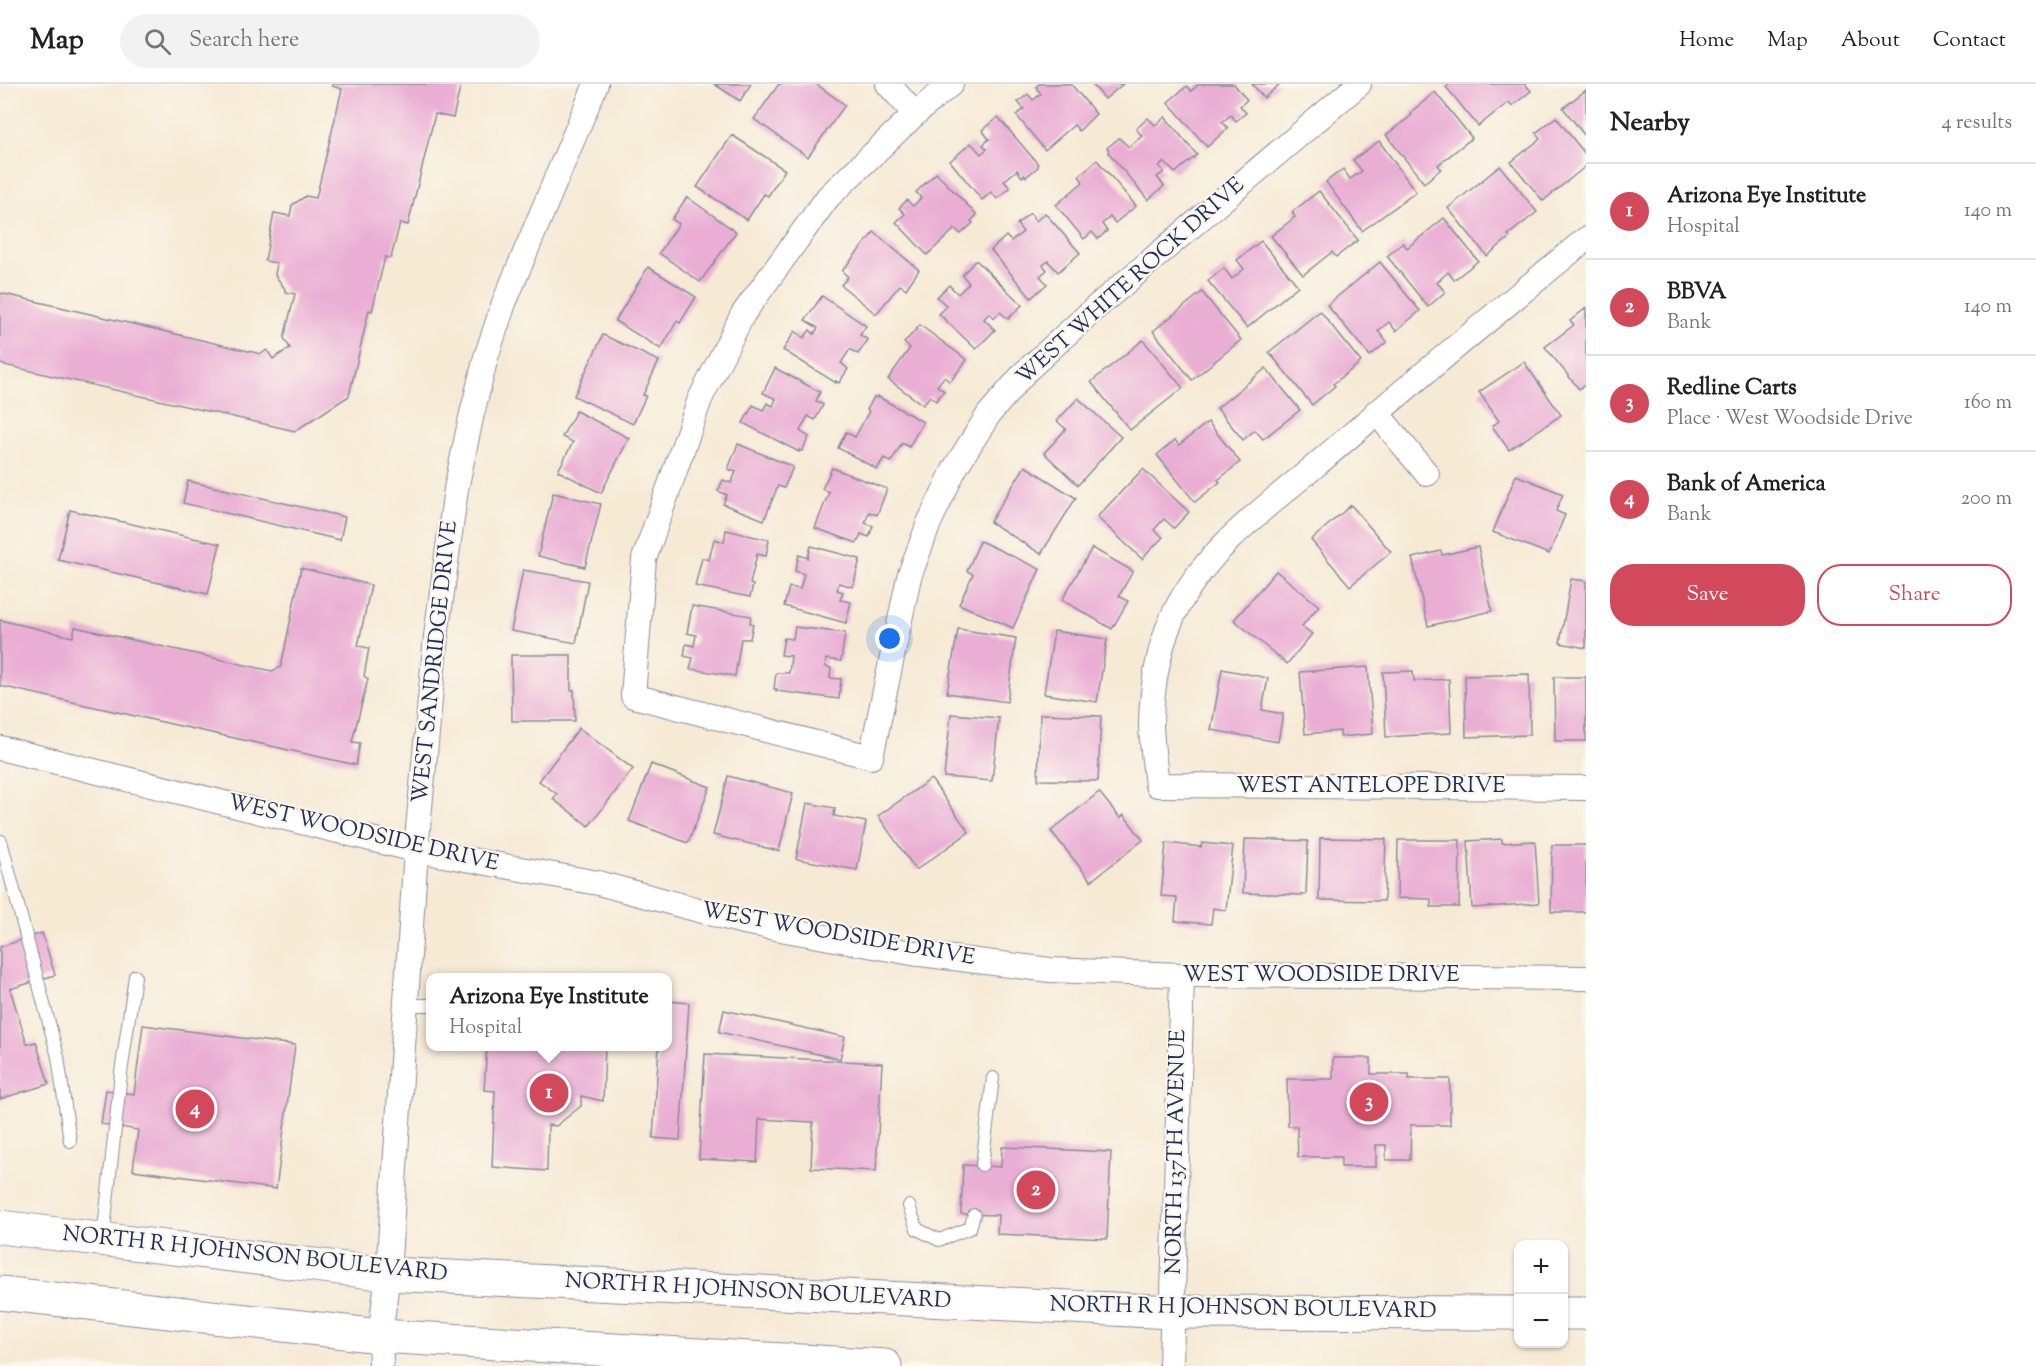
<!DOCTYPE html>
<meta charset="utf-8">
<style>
body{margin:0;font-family:"Sorts Mill Goudy",serif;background:#f2f2f2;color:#222}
.controls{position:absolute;right:18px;bottom:18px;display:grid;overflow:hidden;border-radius:12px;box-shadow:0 2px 4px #0004}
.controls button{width:54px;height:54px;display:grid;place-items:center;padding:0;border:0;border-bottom:2px solid #e0e0e0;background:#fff;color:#222;font:30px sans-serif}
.you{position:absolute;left:890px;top:555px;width:21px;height:21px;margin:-15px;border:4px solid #fff;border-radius:50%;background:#1a73e8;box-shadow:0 0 0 9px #1a73e833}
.badge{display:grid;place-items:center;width:39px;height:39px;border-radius:50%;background:#d1495b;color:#fff;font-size:20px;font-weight:700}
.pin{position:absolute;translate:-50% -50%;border:3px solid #fff;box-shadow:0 2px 6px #0006}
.popup{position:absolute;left:426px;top:889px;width:246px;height:78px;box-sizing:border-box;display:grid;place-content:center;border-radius:12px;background:#fff;filter:drop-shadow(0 2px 4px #0005);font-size:20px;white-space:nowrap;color:#767676}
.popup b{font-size:22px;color:#222}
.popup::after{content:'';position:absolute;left:50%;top:100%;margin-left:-12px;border:12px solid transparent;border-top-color:#fff}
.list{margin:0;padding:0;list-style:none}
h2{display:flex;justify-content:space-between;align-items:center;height:78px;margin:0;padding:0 24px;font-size:26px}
h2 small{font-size:20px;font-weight:400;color:#767676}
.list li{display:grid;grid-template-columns:39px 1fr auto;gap:18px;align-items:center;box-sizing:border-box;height:96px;padding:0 24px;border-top:2px solid #e0e0e0}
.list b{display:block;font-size:22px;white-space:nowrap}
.list p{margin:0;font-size:20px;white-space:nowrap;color:#767676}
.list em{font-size:20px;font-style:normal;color:#767676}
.actions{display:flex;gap:12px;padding:18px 24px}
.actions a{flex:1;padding:14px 0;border:2px solid #d1495b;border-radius:24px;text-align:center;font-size:21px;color:#d1495b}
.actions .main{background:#d1495b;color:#fff}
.icon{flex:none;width:33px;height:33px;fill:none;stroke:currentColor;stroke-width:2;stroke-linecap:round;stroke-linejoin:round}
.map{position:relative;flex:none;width:1586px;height:1282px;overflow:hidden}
header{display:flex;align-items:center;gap:36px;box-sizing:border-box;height:84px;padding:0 30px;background:#fff;border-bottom:2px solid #e0e0e0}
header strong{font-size:28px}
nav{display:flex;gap:33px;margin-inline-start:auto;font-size:21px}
.search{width:420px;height:54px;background:#f2f2f2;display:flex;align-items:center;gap:15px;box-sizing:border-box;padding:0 21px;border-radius:33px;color:#767676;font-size:22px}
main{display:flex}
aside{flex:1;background:#fff}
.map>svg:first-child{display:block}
</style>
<header>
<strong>Map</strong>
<div class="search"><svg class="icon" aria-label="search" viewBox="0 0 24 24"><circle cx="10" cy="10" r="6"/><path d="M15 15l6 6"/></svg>Search here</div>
<nav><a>Home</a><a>Map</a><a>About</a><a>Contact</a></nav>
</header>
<main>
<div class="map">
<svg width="1586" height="1282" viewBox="0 0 1586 1282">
<rect width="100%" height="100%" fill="#fbf7ec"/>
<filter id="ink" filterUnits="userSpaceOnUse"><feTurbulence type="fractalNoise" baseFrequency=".0167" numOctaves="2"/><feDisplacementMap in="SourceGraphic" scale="12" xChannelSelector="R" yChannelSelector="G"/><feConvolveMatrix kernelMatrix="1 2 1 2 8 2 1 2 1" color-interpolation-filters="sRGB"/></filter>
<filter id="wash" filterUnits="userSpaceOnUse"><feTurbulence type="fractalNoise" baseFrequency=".008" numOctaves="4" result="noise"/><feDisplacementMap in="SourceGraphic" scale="24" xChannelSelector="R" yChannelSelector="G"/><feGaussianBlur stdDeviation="1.35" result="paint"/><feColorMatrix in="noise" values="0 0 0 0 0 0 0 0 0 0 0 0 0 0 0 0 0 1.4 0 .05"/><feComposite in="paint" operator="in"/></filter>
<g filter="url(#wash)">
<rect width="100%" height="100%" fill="#f6ead5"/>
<g id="blocks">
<!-- building -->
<g fill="#eaaed4">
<polygon points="332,0 461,0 453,34 435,30 408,141 400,139 391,174 385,173 372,227 369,226 349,312 295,347 0,280 0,209 261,270 267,266 273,275 290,264 284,254 295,210 285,208 285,205 275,191 277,179 265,177 274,129 290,132 292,121 306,112 316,114 342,5 332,2"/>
<polygon points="714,0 751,0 740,17"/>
<polygon points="779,0 816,0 845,21 808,73 754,35"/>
<polygon points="1039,0 1071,0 1096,30 1079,47 1074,41 1045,66 1016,31 1024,25 1018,18 1028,10 1033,16 1041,10 1036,3"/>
<polygon points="1092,0 1123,0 1105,15"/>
<polygon points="1199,0 1234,0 1247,16 1240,22 1246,29 1236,37 1231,31 1222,38 1228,44 1207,63 1168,18 1187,2 1191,7"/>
<polygon points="1252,0 1280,0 1264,14"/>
<polygon points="1450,0 1525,0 1531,7 1512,22 1509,18 1478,42 1446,3"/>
<polygon points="1586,6 1586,53 1563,24"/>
<polygon points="1435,8 1472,54 1438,81 1441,85 1424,99 1386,51 1412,31 1410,29"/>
<polygon points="998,33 1038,80 1038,83 1026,93 1024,91 1022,93 1017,86 1004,97 1010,104 997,115 991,108 982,116 950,77 971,59 981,70 987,65 983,61 989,55 982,46"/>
<polygon points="1165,33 1197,71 1175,89 1164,78 1159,82 1164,88 1157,93 1164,102 1148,116 1108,68 1109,66 1107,64 1119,54 1129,63 1142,52 1136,45 1148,34 1155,41"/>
<polygon points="1556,33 1586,71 1586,82 1543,117 1511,78 1540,55 1536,49"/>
<polygon points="732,51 785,86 768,112 764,110 747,136 697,103"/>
<polygon points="1379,57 1416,108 1362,147 1326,98 1343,85 1350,95 1362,87 1353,76"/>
<polygon points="1097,76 1136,122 1115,139 1110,133 1102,140 1107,147 1098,155 1092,148 1084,155 1056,121 1083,98 1079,92"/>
<polygon points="1500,82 1537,128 1508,151 1510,153 1487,172 1448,124"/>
<polygon points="936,89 977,131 971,137 973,139 961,150 955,145 927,171 896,138 905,130 899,124 907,116 913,122 921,114 916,108"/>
<polygon points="1319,107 1358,156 1336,173 1332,168 1303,191 1271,152 1295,133 1292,128"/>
<polygon points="687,113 736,148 700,198 659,169 679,140 672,135"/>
<polygon points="1030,129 1036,137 1045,129 1080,169 1058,188 1048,177 1043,181 1047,186 1040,192 1047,200 1031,214 991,166 1006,152 1011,157 1023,148 1017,140"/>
<polygon points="1444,134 1478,177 1454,196 1448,188 1437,198 1445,208 1428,223 1387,172 1403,159 1407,164"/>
<polygon points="874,148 919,186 906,205 900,201 876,230 841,201 848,193 842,187"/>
<polygon points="1261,157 1298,202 1247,244 1208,197 1224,184 1232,195 1244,185 1237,176"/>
<polygon points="975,177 977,177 1022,221 1008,235 1000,228 994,234 989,229 984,235 995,246 976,265 939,230 947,222 937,213 949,201 958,210 969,199 963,192 963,190"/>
<polygon points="1380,178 1420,227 1396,247 1389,238 1378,247 1387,258 1370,272 1327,221"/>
<polygon points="648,183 696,213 680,239 677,237 661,265 615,237"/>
<polygon points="1202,208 1241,256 1192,296 1153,247"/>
<polygon points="822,212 866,242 860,251 868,256 858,270 850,265 841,279 848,285 839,299 836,297 836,299 783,266 795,247 804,254 810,246 814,250 818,244 805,236"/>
<polygon points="1586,224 1586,300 1579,305 1545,263 1574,241 1570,237"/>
<polygon points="1320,227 1361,278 1333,300 1335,302 1312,321 1269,268"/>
<polygon points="920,241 967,276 950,298 944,293 937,302 944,307 936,317 930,312 923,321 888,295 910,264 904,259"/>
<polygon points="603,251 659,277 643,311 646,312 633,340 574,312"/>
<polygon points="1143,256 1183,304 1130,346 1091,298"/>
<polygon points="1524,278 1561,331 1509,366 1492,342 1499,337 1479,308"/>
<polygon points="775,284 820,308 816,317 823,321 815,336 808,332 800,347 809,353 802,367 799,366 799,368 743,339 753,321 763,326 767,319 773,322 776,315 763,309"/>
<polygon points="1266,284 1300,326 1263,355 1255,346 1243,356 1217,324"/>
<polygon points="877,312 923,338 909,363 902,359 891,378 884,374 877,385 838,364 846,348 855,353 869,327 867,326 874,313 877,314"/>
<polygon points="1078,314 1121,353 1078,401 1044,369 1066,345 1057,337"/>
<polygon points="576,327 629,354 601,409 558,387 573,358 562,353"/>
<polygon points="1208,338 1240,378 1218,396 1220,398 1195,418 1157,371 1175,356 1179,361"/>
<polygon points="738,360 793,383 784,404 778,402 764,436 723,420 727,411 718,407 723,396 731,399 736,388 728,385"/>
<polygon points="1025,382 1076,414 1041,470 990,438"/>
<polygon points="832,384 887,405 877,431 869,428 865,439 873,442 869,453 861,450 857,459 815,444 829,408 822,405"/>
<polygon points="1143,385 1189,428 1174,444 1164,435 1154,446 1163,453 1142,475 1097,433"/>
<polygon points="1516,391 1563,410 1556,427 1565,431 1549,470 1493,448"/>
<polygon points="188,397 345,433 340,456 183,419"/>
<polygon points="553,409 601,420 585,483 538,472"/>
<polygon points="1351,421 1391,468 1350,502 1311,456"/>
<polygon points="70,426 220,460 208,510 58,476"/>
<polygon points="726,446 769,456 766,472 757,470 750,500 753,501 750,513 695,502 702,474 709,476 714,455 724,458"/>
<polygon points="980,457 1040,485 1013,544 959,520 973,490 967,487"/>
<polygon points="811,462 860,475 853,503 839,499 837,506 843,508 840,516 851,518 846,539 784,522 789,503 800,505 804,490 795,487 799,471 808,474"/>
<polygon points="1478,463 1492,527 1428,542 1412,474 1441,467 1442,471"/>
<polygon points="1092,464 1133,487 1119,512 1128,517 1112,545 1062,516"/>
<polygon points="301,484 371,501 358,562 369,564 364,592 368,595 352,658 360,659 356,681 0,602 0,536 73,553 75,543 272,587 281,583"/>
<polygon points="523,486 588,497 576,559 511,547"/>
<polygon points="1276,487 1319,522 1302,542 1312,550 1287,580 1234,536"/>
<polygon points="1571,495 1586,497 1586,564 1560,559"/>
<polygon points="692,522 751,532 750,539 753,540 750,555 741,555 735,592 690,585 693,574 684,572 686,560 694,562 696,551 687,549"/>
<polygon points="795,543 845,549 841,577 826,575 825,583 831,584 830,594 841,595 839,615 776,607 777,605 774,605 776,589 789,589 791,572 781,571 784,554 793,555"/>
<polygon points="958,545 1016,554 1007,618 947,609"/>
<polygon points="1054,547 1107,555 1097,618 1044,610"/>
<polygon points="511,571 571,571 571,606 574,606 575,637 512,637"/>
<polygon points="1368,583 1373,650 1340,653 1340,647 1305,650 1300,588"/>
<polygon points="1222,585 1268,594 1262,626 1283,630 1278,658 1211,646"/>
<polygon points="1413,587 1414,597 1449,595 1451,649 1386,653 1383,588"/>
<polygon points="1529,590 1530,651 1466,653 1465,592"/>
<polygon points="1554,593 1586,593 1586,657 1555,657"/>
<polygon points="951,630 999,634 992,697 944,693"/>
<polygon points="1040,630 1101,632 1098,697 1038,696"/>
<polygon points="579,644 633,685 589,742 553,715 557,710 539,697"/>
<polygon points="651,680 710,703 688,759 629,737"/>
<polygon points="728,692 793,709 779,767 713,751"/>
<polygon points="931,695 969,748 916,786 878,732"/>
<polygon points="1099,708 1120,734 1124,731 1143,756 1091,797 1051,747"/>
<polygon points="807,719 835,724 834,732 866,738 857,786 796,775"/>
<polygon points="1320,754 1386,755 1384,817 1319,816"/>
<polygon points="1245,755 1308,757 1306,811 1243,809"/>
<polygon points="1502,755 1502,759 1535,757 1539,819 1472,824 1468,757"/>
<polygon points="1398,756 1460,756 1459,823 1431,823 1431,815 1397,814"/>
<polygon points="1166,759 1201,763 1202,759 1233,762 1226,826 1213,824 1211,840 1175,837 1177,813 1161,812"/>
<polygon points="1552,761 1586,761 1586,828 1551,828"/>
<polygon points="42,849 55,891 10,905 27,960 36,958 49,1000 0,1015 0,863"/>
<polygon points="668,917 689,919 680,1056 653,1054 659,962 668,962"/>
<polygon points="724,926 845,953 840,975 719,948"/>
<polygon points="143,941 295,961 276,1105 133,1086 138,1046 101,1040 106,1006 134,1010"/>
<polygon points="487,962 605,962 603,1017 581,1012 581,1022 556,1042 548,1041 547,1087 492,1083 495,1007 484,1006"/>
<polygon points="705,970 882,979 876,1087 811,1084 813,1038 759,1035 757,1078 699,1075"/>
<polygon points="1333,974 1371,974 1371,990 1409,990 1409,995 1450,995 1450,1041 1411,1041 1410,1076 1386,1076 1386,1061 1376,1061 1376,1083 1341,1083 1341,1073 1298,1073 1297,1042 1288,1042 1287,995 1333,995"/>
<polygon points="1002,1063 1111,1068 1107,1155 997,1150 998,1131 961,1130 963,1081 1001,1083"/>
</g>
</g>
</g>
<g filter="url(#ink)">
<use href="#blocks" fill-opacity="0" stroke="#888c9a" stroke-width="1.5"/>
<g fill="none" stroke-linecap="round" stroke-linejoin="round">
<!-- lane casing -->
<g stroke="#888c9a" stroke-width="14">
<g id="lane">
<polyline points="1,757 58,973 70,1057"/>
<polyline points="406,921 430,921"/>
<polyline points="982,1081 993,994"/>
<polyline points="909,1122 917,1145 939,1156 970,1144 974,1131"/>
<polyline points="103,1155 121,989 135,892"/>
</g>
</g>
<!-- street casing -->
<g stroke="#888c9a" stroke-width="26">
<g id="street">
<polyline points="888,0 915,30"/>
<polyline points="951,0 915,30 828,113 743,230 700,315 644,475 633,612 871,673 909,493 929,439 955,384 989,330 1025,288 1094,225 1359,0"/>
<path d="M 1586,155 C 1495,230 1404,305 1315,382 C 1266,423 1210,463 1179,520 C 1160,554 1152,599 1151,638 C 1151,659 1155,681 1157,701 L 1586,704"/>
<polyline points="1376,328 1427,390"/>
<polyline points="0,664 416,766 598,799 743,838 912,869 1050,886 1182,891 1586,894"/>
<polyline points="381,1282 380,1252 388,1190 416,766 436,552 456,405 471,334 486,273 504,219 596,0"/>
<polyline points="1171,1282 1182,891"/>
</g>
</g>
<!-- secondary casing -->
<g stroke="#888c9a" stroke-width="35">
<g id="secondary">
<polyline points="0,1143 388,1190 1173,1228 1518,1229"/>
<polyline points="0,1209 380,1252 885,1282"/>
<polyline points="1564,1229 1586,1229"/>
</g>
</g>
<!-- lane -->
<use href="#lane" stroke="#fff" stroke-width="12"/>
<!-- street -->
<use href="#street" stroke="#fff" stroke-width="24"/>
<!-- secondary -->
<use href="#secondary" stroke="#fff" stroke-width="33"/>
</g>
</g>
<g text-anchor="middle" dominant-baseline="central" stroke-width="4.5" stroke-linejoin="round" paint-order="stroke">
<!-- street labels -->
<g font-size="22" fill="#1b2f5e" stroke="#fbf7ec">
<text transform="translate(1131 198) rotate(-42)">WEST WHITE ROCK DRIVE</text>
<text transform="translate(436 578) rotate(-84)">WEST SANDRIDGE DRIVE</text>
<text x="1371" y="703">WEST ANTELOPE DRIVE</text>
<text transform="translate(363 750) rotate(13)">WEST WOODSIDE DRIVE</text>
<text transform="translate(838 851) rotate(10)">WEST WOODSIDE DRIVE</text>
<text x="1321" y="892">WEST WOODSIDE DRIVE</text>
<text transform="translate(1177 1068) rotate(-89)">NORTH 137TH AVENUE</text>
<text transform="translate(255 1171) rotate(6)">NORTH R H JOHNSON BOULEVARD</text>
<text transform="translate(758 1208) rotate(3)">NORTH R H JOHNSON BOULEVARD</text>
<text transform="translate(1243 1225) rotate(1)">NORTH R H JOHNSON BOULEVARD</text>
</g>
</g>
</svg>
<div class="controls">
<button>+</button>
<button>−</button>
</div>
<div class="you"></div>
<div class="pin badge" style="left:549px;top:1009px">1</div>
<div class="popup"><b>Arizona Eye Institute</b>Hospital</div>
<div class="pin badge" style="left:1036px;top:1106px">2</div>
<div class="pin badge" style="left:1369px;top:1018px">3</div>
<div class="pin badge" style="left:195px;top:1025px">4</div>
</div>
<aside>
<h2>Nearby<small>4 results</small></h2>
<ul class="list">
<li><span class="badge">1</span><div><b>Arizona Eye Institute</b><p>Hospital</p></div><em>140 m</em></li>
<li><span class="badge">2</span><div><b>BBVA</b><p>Bank</p></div><em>140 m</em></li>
<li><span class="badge">3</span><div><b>Redline Carts</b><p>Place · West Woodside Drive</p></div><em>160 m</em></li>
<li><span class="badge">4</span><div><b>Bank of America</b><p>Bank</p></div><em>200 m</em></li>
</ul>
<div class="actions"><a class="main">Save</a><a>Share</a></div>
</aside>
</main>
